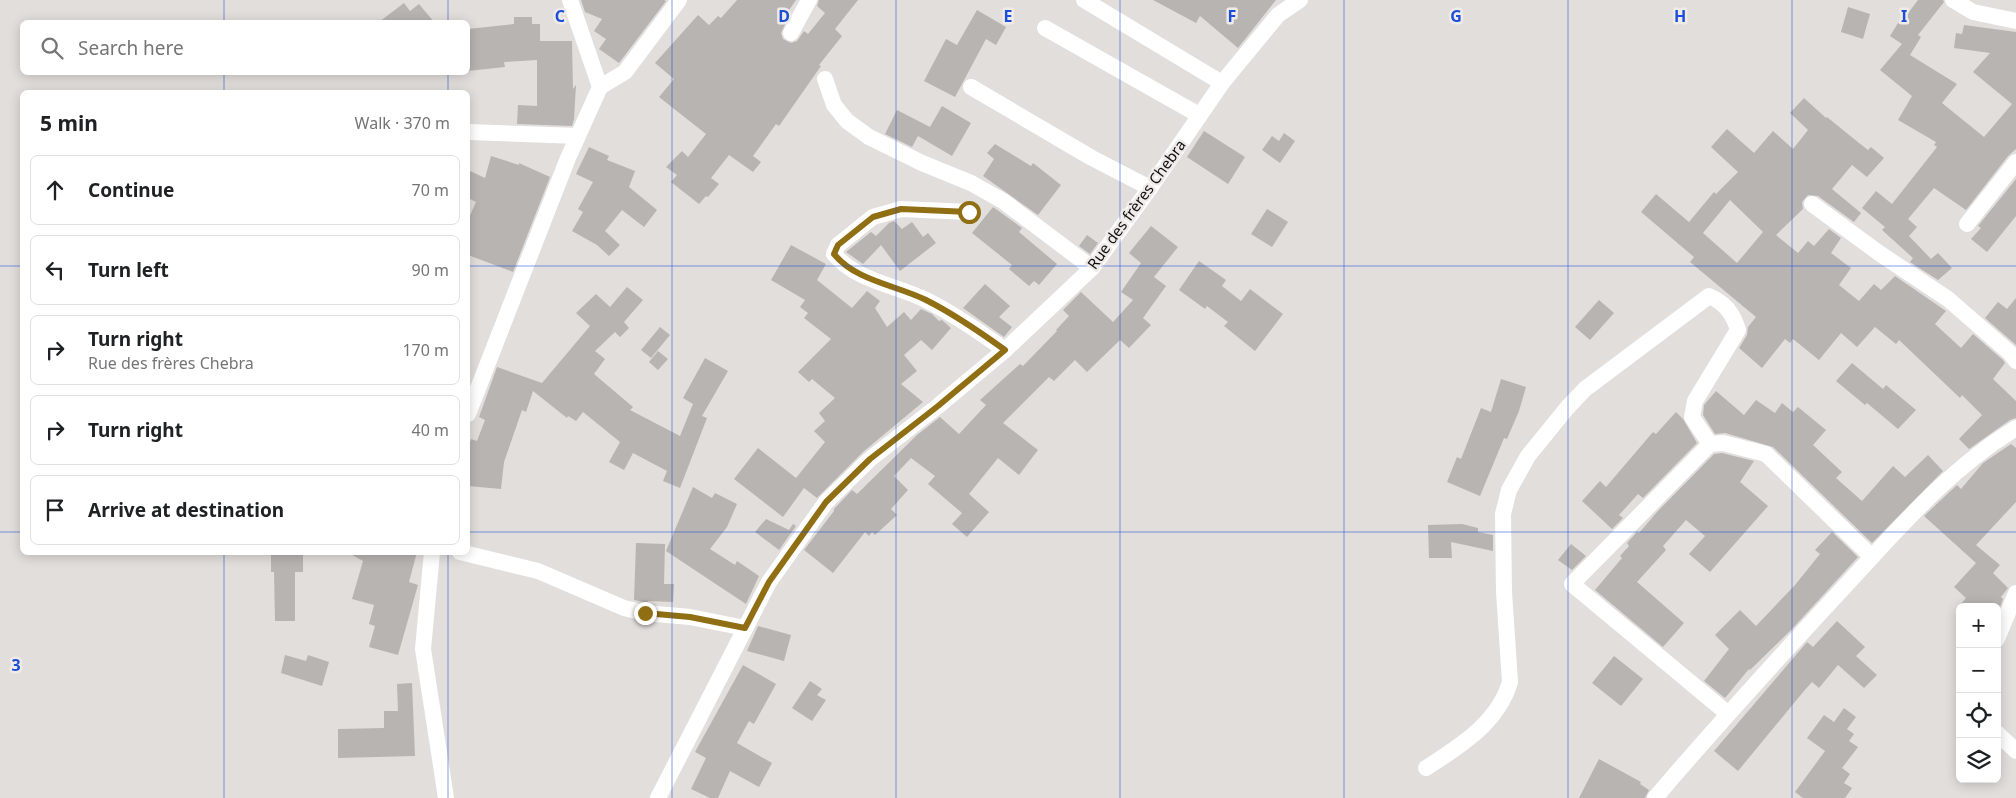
<!DOCTYPE html>
<meta charset="utf-8">
<style>
body{margin:0;font-family:"Noto Sans",sans-serif;background:#f6f6f6;color:#202124}
.controls{position:absolute;right:15px;bottom:15px;display:grid;overflow:hidden;border-radius:8px;box-shadow:0 2px 12px #0003}
.controls button{width:45px;height:45px;display:grid;place-items:center;padding:0;border:0;border-bottom:1px solid #e0e0e0;background:#fff;color:#202124;font:25px sans-serif}
.stop{position:absolute;width:15px;height:15px;margin:-11px;border:4px solid #906e13;border-radius:50%;background:#fff}
.stop.end{background:#906e13;border-color:#fff;box-shadow:0 1px 5px #0008}
.list{margin:0;padding:0;list-style:none}
h2{display:flex;justify-content:space-between;align-items:center;height:65px;margin:0;padding:0 20px;font-size:21px}
h2 small{font-size:16px;font-weight:400;color:#757577}
.list li{display:grid;grid-template-columns:32px 1fr auto;gap:15px;align-items:center;box-sizing:border-box;height:70px;margin:0 10px 10px;padding:0 10px;border:1px solid #e0e0e0;border-radius:8px}
.list b{display:block;font-size:19px;white-space:nowrap}
.list p{margin:0;font-size:16px;white-space:nowrap;color:#757577}
.list em{font-size:16px;font-style:normal;color:#757577}
.icon{flex:none;width:28px;height:28px;fill:none;stroke:currentColor;stroke-width:2;stroke-linecap:round;stroke-linejoin:round}
.map{position:relative;flex:none;width:2016px;height:798px;overflow:hidden}
.search{position:absolute;background:#fff;box-shadow:0 2px 12px #0003;left:20px;top:20px;width:450px;height:55px;display:flex;align-items:center;gap:12px;box-sizing:border-box;padding:0 18px;border-radius:8px;color:#757577;font-size:19px}
.panel{position:absolute;background:#fff;box-shadow:0 2px 12px #0003;left:20px;top:90px;width:450px;height:465px;border-radius:8px}
.map>svg:first-child{display:block}
</style>
<div class="map">
<svg width="2016" height="798" viewBox="0 0 2016 798">
<rect width="100%" height="100%" fill="#e2dedc"/>
<!-- building -->
<g fill="#b8b4b2" fill-rule="evenodd">
<polygon points="581,0 664,0 666,1 619,63 599,49 606,39 594,31 602,19 585,12"/>
<polygon points="737,0 796,0 785,16 788,18 781,33 783,39 791,43 797,41 804,31 808,34 825,13 817,6 819,0 858,0 835,29 842,36 819,65 821,66 779,126 776,124 753,156 761,162 753,172 729,155 711,178 719,184 708,197 706,196 699,204 671,182 677,175 666,167 682,151 688,157 706,134 659,97 674,79 655,63 698,15 709,25 718,16 721,18"/>
<polygon points="1153,0 1276,0 1238,48 1200,16 1196,23"/>
<polygon points="1918,0 1943,0 1944,2 1918,35 1921,37 1910,55 1957,84 1942,103 1984,137 2012,104 1973,72 1990,53 1954,48 1956,33 1962,34 1964,25 2016,32 2016,149 2008,156 1966,210 1934,188 1908,219 1917,227 1909,236 1931,259 1938,253 1952,268 1938,280 1910,262 1913,258 1882,230 1885,227 1862,208 1876,191 1892,204 1937,147 1934,145 1936,142 1898,120 1912,96 1880,70 1902,44 1890,36 1898,23 1900,24"/>
<polygon points="404,3 410,11 419,4 434,22 379,22"/>
<polygon points="1848,7 1870,14 1863,39 1841,32"/>
<polygon points="977,10 1006,27 996,45 986,39 955,97 924,81 946,39 957,45"/>
<polygon points="514,17 532,17 532,24 540,24 540,41 572,41 573,89 576,85 574,119 572,126 517,124 518,105 537,106 537,60 504,62 505,67 468,71 468,29 514,24"/>
<path d="M 1804,98 L 1826,118 L 1827,117 L 1859,143 L 1868,150 L 1871,147 L 1884,158 L 1867,177 L 1852,165 L 1832,189 L 1861,213 L 1854,222 L 1818,196 L 1808,195 L 1802,202 L 1803,209 L 1776,235 L 1798,253 L 1808,241 L 1814,246 L 1829,229 L 1841,238 L 1831,253 L 1851,268 L 1839,285 L 1859,301 L 1874,284 L 1881,290 L 1895,276 L 1946,311 L 1935,324 L 1961,348 L 1973,334 L 2003,360 L 2005,363 L 1993,379 L 2016,401 L 2016,418 L 2010,420 L 1969,449 L 1959,439 L 1982,415 L 1962,395 L 1960,398 L 1899,340 L 1896,344 L 1875,327 L 1857,347 L 1841,333 L 1819,360 L 1793,339 L 1790,343 L 1785,339 L 1762,368 L 1739,348 L 1747,335 L 1748,327 L 1756,317 L 1690,262 L 1694,257 L 1641,212 L 1656,194 L 1689,222 L 1714,192 L 1716,194 L 1738,172 L 1711,147 L 1727,129 L 1754,153 L 1773,131 L 1793,149 L 1808,130 L 1790,113 ZM 1730,200 L 1763,232 L 1737,263 L 1703,233 Z"/>
<polygon points="942,106 971,123 952,156 918,136 912,147 885,134 897,110 930,127"/>
<polygon points="1204,131 1245,157 1228,184 1187,157"/>
<polygon points="1284,133 1295,141 1280,163 1262,150 1272,136 1279,141"/>
<polygon points="995,144 1031,166 1033,163 1061,185 1038,215 983,176 994,159 987,153"/>
<polygon points="589,147 609,156 607,160 635,171 629,187 657,210 644,227 622,210 605,231 620,245 609,256 597,245 572,231 583,212 578,209 593,182 576,174"/>
<polygon points="491,156 519,165 519,163 550,177 513,272 468,255 468,220 476,202 468,198 468,170 485,178"/>
<polygon points="2016,179 2016,216 1987,252 1971,239 1981,228 1978,226"/>
<polygon points="993,207 1022,228 1019,232 1057,264 1039,285 1034,281 1029,286 1009,269 1012,265 972,233"/>
<polygon points="1267,209 1288,222 1272,247 1251,234"/>
<polygon points="894,221 902,229 912,222 923,237 928,233 936,243 900,271 881,245 863,264 846,252 871,232 876,236 889,223"/>
<polygon points="1151,226 1178,247 1154,277 1166,286 1143,318 1151,325 1129,348 1120,340 1087,372 1075,360 1054,381 1049,377 1003,423 1038,450 1019,475 998,458 969,494 989,512 967,537 952,524 962,513 928,484 935,476 911,458 894,476 908,490 891,509 897,515 875,535 872,532 869,536 865,532 833,573 804,550 834,511 834,509 852,490 857,494 917,435 940,417 959,434 986,405 980,400 1020,364 1023,366 1057,331 1056,330 1069,316 1063,310 1081,292 1113,322 1133,300 1121,292 1141,263 1129,253"/>
<polygon points="1087,235 1098,243 1090,254 1079,246"/>
<polygon points="791,245 826,264 817,280 852,308 867,291 880,301 875,308 887,327 904,312 911,320 921,309 932,314 939,321 942,320 951,328 932,350 921,340 904,355 917,371 901,384 923,402 863,452 817,498 804,488 783,517 734,479 758,448 796,478 825,442 814,431 825,421 819,413 835,398 812,379 809,382 798,372 831,339 804,318 808,313 800,307 805,300 771,280"/>
<polygon points="1199,261 1226,280 1222,286 1241,301 1250,289 1283,314 1255,351 1224,326 1228,322 1207,306 1205,309 1179,290"/>
<polygon points="985,284 1010,306 999,317 1012,327 1004,337 963,308"/>
<polygon points="627,287 643,300 624,322 629,328 620,337 615,332 595,351 605,359 594,374 633,407 630,410 680,436 693,404 683,398 705,358 728,371 702,416 707,418 680,488 663,481 667,471 633,453 624,470 609,462 620,442 583,412 576,421 568,416 567,418 533,391 526,412 522,410 504,462 501,489 468,486 468,449 471,439 477,441 485,420 479,417 497,367 542,383 590,326 576,313 596,294 610,307"/>
<polygon points="2016,298 2016,345 1985,318 1998,302 2007,309"/>
<polygon points="1599,300 1614,313 1590,340 1575,327"/>
<polygon points="660,327 670,335 651,358 641,350"/>
<polygon points="658,351 668,359 658,370 649,362"/>
<polygon points="1852,363 1883,389 1886,385 1916,410 1898,429 1867,403 1865,405 1836,381"/>
<polygon points="1501,379 1526,387 1519,411 1507,439 1504,438 1480,496 1447,482 1457,457 1461,459 1481,408 1491,412"/>
<polygon points="1716,391 1744,415 1756,400 1775,413 1782,403 1793,412 1798,407 1826,430 1813,445 1842,472 1836,478 1862,501 1893,466 1905,477 1928,455 1943,471 1872,543 1773,447 1725,433 1715,434 1703,415 1704,405"/>
<polygon points="1676,412 1683,419 1697,443 1643,498 1638,494 1619,515 1623,518 1612,529 1582,501 1600,481 1606,487 1653,432 1656,434"/>
<polygon points="2011,444 2016,448 2016,502 1976,545 2000,565 1993,573 2008,588 2001,597 2003,599 2000,607 1958,607 1966,598 1954,587 1976,563 1924,516 1957,485 1961,489 1983,463"/>
<polygon points="1722,453 1754,461 1740,482 1768,506 1710,572 1689,554 1705,536 1686,520 1663,546 1666,550 1637,582 1684,623 1663,647 1595,590 1622,558 1620,556 1629,546 1627,543 1637,532 1639,533 1657,512 1714,454"/>
<polygon points="693,487 712,498 715,493 737,504 727,527 710,549 735,565 737,561 759,576 746,604 666,551"/>
<polygon points="766,519 789,530 793,524 796,526 779,550 755,532"/>
<polygon points="1462,524 1478,528 1478,532 1493,535 1493,551 1451,542 1452,558 1429,558 1428,525"/>
<polygon points="1832,532 1858,557 1792,629 1750,670 1749,669 1725,698 1704,681 1729,649 1715,635 1740,610 1756,626 1795,585 1820,554 1815,550"/>
<polygon points="636,543 665,544 664,584 674,584 673,602 648,601 648,603 634,600"/>
<polygon points="1571,544 1586,556 1572,570 1558,560"/>
<polygon points="347,552 417,552 409,582 418,585 398,655 369,647 375,626 369,624 374,605 352,599 363,561"/>
<polygon points="303,554 303,572 295,572 295,621 275,621 274,572 271,572 271,555"/>
<polygon points="1837,621 1865,647 1856,656 1877,675 1864,688 1838,665 1819,688 1812,682 1804,691 1738,771 1714,751 1807,642 1813,647"/>
<polygon points="758,626 791,635 784,661 747,651"/>
<polygon points="285,655 306,661 308,655 329,662 322,686 281,673"/>
<polygon points="1614,656 1643,679 1621,706 1592,683"/>
<polygon points="743,665 776,684 754,724 749,721 737,743 772,763 759,787 730,771 718,798 710,798 691,789 706,758 695,752"/>
<polygon points="810,681 822,689 817,695 826,700 812,721 792,708"/>
<polygon points="412,683 415,756 338,758 338,729 384,728 384,711 398,711 397,684"/>
<polygon points="1844,708 1856,717 1847,729 1854,734 1849,741 1858,747 1842,768 1850,774 1844,783 1852,788 1845,798 1803,798 1795,792 1825,751 1807,738 1824,715 1834,722"/>
<polygon points="1599,759 1641,782 1640,784 1649,790 1645,798 1579,798"/>
</g>
<g fill="none" stroke-linecap="round" stroke-linejoin="round">
<!-- minor -->
<g stroke="#fff" stroke-width="16">
<polyline points="1084,0 1222,83"/>
<polyline points="1953,0 1973,12 2016,21"/>
<polyline points="1045,28 1199,115"/>
<polyline points="791,33 809,0"/>
<polyline points="825,79 834,105 847,121 869,137 922,163 971,183 1003,201 1092,268"/>
<polyline points="600,87 625,72 679,0"/>
<polyline points="971,87 1092,158 1150,188"/>
<polyline points="468,132 578,136"/>
<polyline points="1812,204 1879,253 1948,299 2010,353 2016,361"/>
<path d="M 969,212 L 901,209 L 873,217 L 838,245 L 834,254 C 856,281 896,285 926,300 C 954,314 980,332 1005,350"/>
<polyline points="1967,224 2016,162"/>
<polyline points="468,414 568,158 600,87 570,0"/>
<polyline points="432,552 423,649 446,798"/>
<polyline points="460,552 538,571 624,608 645,613 690,617 745,628"/>
<polyline points="1997,639 2016,593"/>
<polyline points="1727,713 1572,584 1710,444 1723,443 1766,454 1872,557"/>
<polyline points="1997,733 2016,751"/>
<path d="M 1426,768 C 1460,746 1498,723 1510,682 L 1504,592 L 1503,514 L 1509,490 L 1528,456 L 1567,408 L 1585,389 L 1709,296 C 1725,303 1733,313 1738,330 L 1695,401 L 1692,417 L 1710,444"/>
<polyline points="658,798 769,582 826,502 870,459 938,406 1005,350 1092,268 1150,188 1222,83 1278,15 1300,0"/>
<path d="M 1655,798 C 1717,725 1782,654 1847,584 C 1899,528 1950,468 2016,428"/>
</g>
</g>
<g fill="none" stroke-linecap="round" stroke-linejoin="round">
<!-- route -->
<path stroke="#906e13" stroke-width="6" d="M 645,613 L 690,617 L 745,628 L 769,582 L 826,502 L 870,459 L 938,406 L 1005,350 C 980,332 954,314 926,300 C 896,285 856,281 834,254 L 838,245 L 873,217 L 901,209 L 969,212"/>
</g>
<!-- grid -->
<path fill="none" stroke="#1d4ed8" stroke-width="1" stroke-opacity="0.55" d="M 224,0 L 224,22M 448,0 L 448,22M 672,0 L 672,798M 896,0 L 896,798M 1120,0 L 1120,798M 1344,0 L 1344,798M 1568,0 L 1568,798M 1792,0 L 1792,798M 224,72 L 224,92M 448,72 L 448,92M 0,266 L 22,266M 468,266 L 2016,266M 0,532 L 22,532M 468,532 L 2016,532M 224,552 L 224,798M 448,552 L 448,798"/>
<g text-anchor="middle" dominant-baseline="central" stroke-width="5" stroke-linejoin="round" paint-order="stroke">
<!-- street labels -->
<g font-size="15" fill="#100e0e" stroke="#efebe9">
<text transform="translate(1136 204) rotate(-54)">Rue des frères Chebra</text>
</g>
</g>
<g font-size="16" text-anchor="middle" font-weight="bold" fill="#1d4ed8" stroke="#efebe9" stroke-width="5" stroke-linejoin="round" paint-order="stroke">
<text x="560" y="22">C</text>
<text x="784" y="22">D</text>
<text x="1008" y="22">E</text>
<text x="1232" y="22">F</text>
<text x="1456" y="22">G</text>
<text x="1680" y="22">H</text>
<text x="1904" y="22">I</text>
<text x="16" y="671">3</text>
</g>
</svg>
<div class="controls">
<button>+</button>
<button>−</button>
<button><svg class="icon" aria-label="locate" viewBox="0 0 24 24"><circle cx="12" cy="12" r="6"/><path d="M12 2v4M12 18v4M2 12h4M18 12h4"/></svg></button>
<button><svg class="icon" aria-label="layers" viewBox="0 0 24 24"><path d="M12 4l9 5-9 5-9-5zM3 14l9 5 9-5"/></svg></button>
</div>
<div class="stop" style="left:969px;top:212px"></div>
<div class="stop end" style="left:645px;top:613px"></div>
<div class="search"><svg class="icon" aria-label="search" viewBox="0 0 24 24"><circle cx="10" cy="10" r="6"/><path d="M15 15l6 6"/></svg>Search here</div>
<section class="panel">
<h2>5 min<small>Walk · 370 m</small></h2>
<ul class="list">
<li><svg class="icon" aria-label="ahead" viewBox="0 0 24 24"><path d="M12 20V5M6 11l6-6 6 6"/></svg><div><b>Continue</b></div><em>70 m</em></li>
<li><svg class="icon" aria-label="left" viewBox="0 0 24 24"><path d="M17 20v-9H6M10 6l-5 5 5 5"/></svg><div><b>Turn left</b></div><em>90 m</em></li>
<li><svg class="icon" aria-label="right" viewBox="0 0 24 24"><path d="M7 20v-9h11M14 6l5 5-5 5"/></svg><div><b>Turn right</b><p>Rue des frères Chebra</p></div><em>170 m</em></li>
<li><svg class="icon" aria-label="right" viewBox="0 0 24 24"><path d="M7 20v-9h11M14 6l5 5-5 5"/></svg><div><b>Turn right</b></div><em>40 m</em></li>
<li><svg class="icon" aria-label="arrive" viewBox="0 0 24 24"><path d="M6 21V4h12l-3 4 3 4H6"/></svg><div><b>Arrive at destination</b></div></li>
</ul>
</section>
</div>
